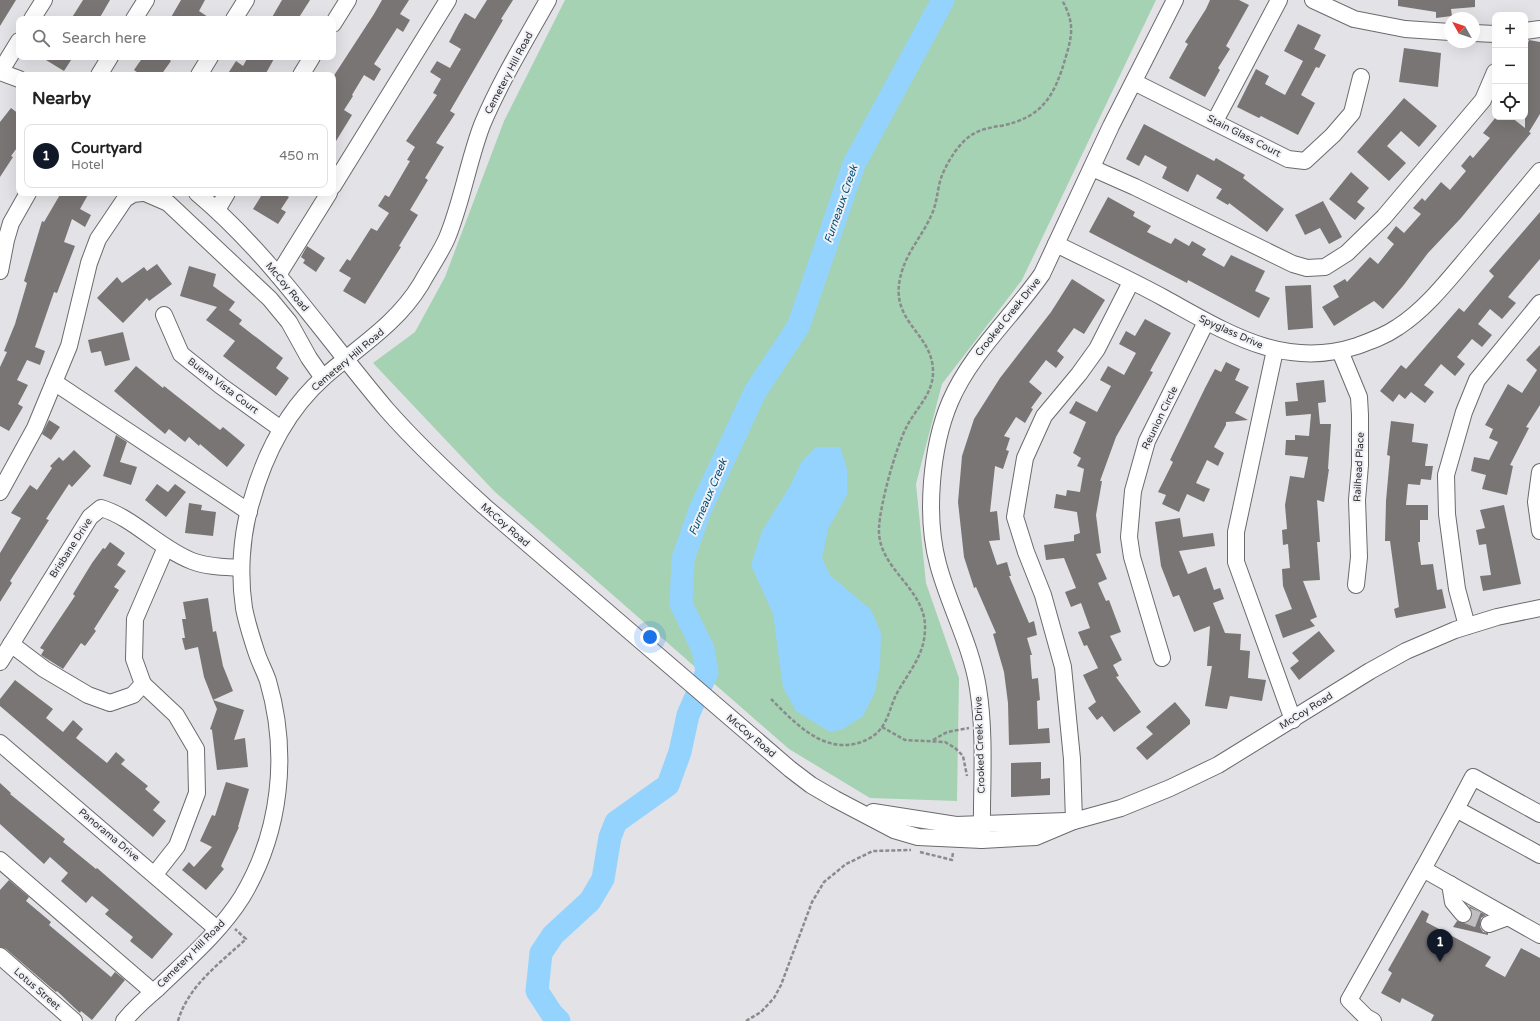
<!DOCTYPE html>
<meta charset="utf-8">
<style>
body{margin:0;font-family:"Varela Round",sans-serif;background:#f2f2f2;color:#222}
.controls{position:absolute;right:12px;top:12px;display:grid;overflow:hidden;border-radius:8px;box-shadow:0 4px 16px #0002}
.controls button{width:36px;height:36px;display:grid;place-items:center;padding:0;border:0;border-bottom:1px solid #e0e0e0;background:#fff;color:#222;font:20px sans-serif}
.compass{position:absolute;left:1444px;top:12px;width:36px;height:36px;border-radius:50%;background:#fff;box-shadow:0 4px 16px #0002;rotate:310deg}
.you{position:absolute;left:650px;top:637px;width:14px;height:14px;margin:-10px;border:3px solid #fff;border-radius:50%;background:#1a73e8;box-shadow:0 0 0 6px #1a73e833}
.badge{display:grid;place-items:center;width:26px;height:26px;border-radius:50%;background:#111827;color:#fff;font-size:13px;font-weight:700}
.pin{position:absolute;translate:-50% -33px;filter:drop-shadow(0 1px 2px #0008)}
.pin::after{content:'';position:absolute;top:21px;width:14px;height:12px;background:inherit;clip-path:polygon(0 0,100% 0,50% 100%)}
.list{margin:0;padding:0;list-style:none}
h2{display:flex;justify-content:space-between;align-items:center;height:52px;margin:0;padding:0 16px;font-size:17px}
h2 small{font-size:13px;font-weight:400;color:#767676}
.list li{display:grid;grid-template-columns:26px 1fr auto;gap:12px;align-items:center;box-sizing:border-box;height:64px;margin:0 8px 8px;padding:0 8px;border:1px solid #e0e0e0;border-radius:8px}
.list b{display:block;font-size:15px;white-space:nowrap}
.list p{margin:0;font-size:13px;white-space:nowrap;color:#767676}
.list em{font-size:13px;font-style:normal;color:#767676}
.icon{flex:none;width:22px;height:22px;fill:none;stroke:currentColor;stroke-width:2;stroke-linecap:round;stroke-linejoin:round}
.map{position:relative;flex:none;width:1540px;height:1021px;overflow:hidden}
.search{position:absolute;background:#fff;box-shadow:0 4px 16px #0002;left:16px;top:16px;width:320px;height:44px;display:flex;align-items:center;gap:10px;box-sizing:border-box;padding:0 14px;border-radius:8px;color:#767676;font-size:15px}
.panel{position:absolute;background:#fff;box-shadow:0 4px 16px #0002;left:16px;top:72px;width:320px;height:124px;border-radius:8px}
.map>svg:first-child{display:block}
</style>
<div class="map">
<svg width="1540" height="1021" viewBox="0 0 1540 1021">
<rect width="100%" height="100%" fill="#e3e3e7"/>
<!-- green -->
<polygon fill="#a5d2b2" points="565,0 1156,0 1022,280 942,384 916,484 926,583 959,678 957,801 870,798 789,749 494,491 373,363 415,332 445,277 504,121"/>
<!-- water -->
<polygon fill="#94d3fe" points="816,447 840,447 847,469 847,495 828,529 822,558 830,575 871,610 881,633 880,665 875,692 863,716 843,729 830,732 796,711 783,687 773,614 751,565 762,531 790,486 802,461"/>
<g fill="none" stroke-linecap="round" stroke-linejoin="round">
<!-- river -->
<polyline stroke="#94d3fe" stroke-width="23" points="559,1021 552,1014 537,991 541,953 553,935 590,901 603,879 610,837 616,822 668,785 680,752 688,715 707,672 703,649 681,604 683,559 700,510 755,392 798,327 854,164 943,0"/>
</g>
<!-- building -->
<g fill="#797575">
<polygon points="0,0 16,0 0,26"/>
<polygon points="83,0 110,0 99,19 71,19"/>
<polygon points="181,0 205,0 199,11 211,19 170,19"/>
<polygon points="282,0 310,0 298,19 271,19"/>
<polygon points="382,0 409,0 400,14 410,20 403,32 397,28 374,64 381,69 374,81 364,75 352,95 353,96 344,110 352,115 333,146 333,77 374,14"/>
<polygon points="487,0 513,0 501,19 503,20 450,111 455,114 436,143 444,147 425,178 428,180 410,210 418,215 399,246 401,247 365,304 343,291 351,278 339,271 347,259 350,261 371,228 377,231 389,213 378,206 385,195 389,197 410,161 407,160 415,147 406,141 437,95 433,93 441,79 430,72 437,61 450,68 461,49 449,42 458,25 465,13 475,19"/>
<polygon points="1210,0 1239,0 1249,5 1226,46 1230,49 1218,68 1220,70 1205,97 1169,78 1188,44 1185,42 1206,9"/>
<polygon points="1398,0 1475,0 1475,7 1451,9 1452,16 1436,18 1436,12 1398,6"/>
<polygon points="1298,24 1321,35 1314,49 1326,55 1319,68 1316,67 1301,95 1315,103 1298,135 1261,116 1259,118 1237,107 1256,69 1269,76 1265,84 1285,95 1303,61 1284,51"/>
<polygon points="1529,40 1540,42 1540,114 1529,132 1531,133 1461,218 1428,253 1403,286 1383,309 1374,301 1334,326 1322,307 1339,297 1333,286 1345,279 1347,282 1370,257 1378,264 1394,244 1387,238 1396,226 1404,233 1421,214 1413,208 1422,198 1425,201 1441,182 1450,190 1466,171 1461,166 1470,155 1473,158 1490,138 1483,133 1496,117 1511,117 1525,128 1525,51"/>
<polygon points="1404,48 1441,53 1438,87 1399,82"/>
<polygon points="41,57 73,57 64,71"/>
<polygon points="143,57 166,57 171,61 161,75 141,75 134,70"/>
<polygon points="248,57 275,57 265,75 227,75 236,61 243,66"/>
<polygon points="1404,98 1437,126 1419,147 1401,131 1387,146 1406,163 1389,181 1357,152"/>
<polygon points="11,108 19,114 19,145 11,156 13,157 0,177 0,122"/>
<polygon points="1144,124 1214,161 1216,158 1245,175 1243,178 1284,209 1267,232 1229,203 1228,205 1216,198 1222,189 1197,174 1188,192 1162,178 1167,167 1145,155 1139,166 1126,159"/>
<polygon points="1351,172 1369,188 1357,202 1365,208 1355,220 1329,199"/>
<polygon points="61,193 89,193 80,209 91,215 85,227 72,219 64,242 75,246 57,293 54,292 35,347 45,351 40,365 27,360 17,380 28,385 18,404 23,407 9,431 0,426 0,367 7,352 4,351 15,324 27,283 24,281 42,221 44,222"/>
<polygon points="263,193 282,193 289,197 281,209 286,212 278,224 253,209"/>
<polygon points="1108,197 1135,212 1133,216 1151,226 1147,232 1171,244 1175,238 1189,246 1192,241 1206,249 1202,255 1224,267 1231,255 1265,271 1255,291 1270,298 1259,318 1188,280 1187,283 1089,232"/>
<polygon points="1323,201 1342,237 1329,244 1320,228 1305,235 1295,215"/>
<polygon points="1540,212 1540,259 1508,297 1516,303 1502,319 1490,309 1478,324 1492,335 1482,347 1472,339 1457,357 1465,364 1455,376 1441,364 1424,385 1434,392 1425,403 1411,392 1405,399 1399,394 1393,402 1380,391 1401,365 1406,369 1459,308 1464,312 1494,276 1489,271"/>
<polygon points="307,246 325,258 316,272 303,263 305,260 301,257"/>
<polygon points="157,264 172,284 149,301 147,298 123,323 97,298 117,277 122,283 144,267 147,271"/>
<polygon points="189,266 216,274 213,286 235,302 229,310 242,320 239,324 283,358 276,368 289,378 276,396 223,356 235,341 206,320 217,307 180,296"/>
<polygon points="1072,279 1105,300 1084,334 1074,328 1057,351 1064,357 1056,368 1046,360 1029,382 1042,393 1031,408 1033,409 1025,423 1016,417 1004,436 1010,438 1006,450 1009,451 1003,469 995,466 990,512 997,511 1000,540 989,541 997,565 1007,562 1011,576 1009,576 1029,623 1034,621 1037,635 1027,638 1032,655 1030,655 1032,679 1038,678 1040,700 1037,701 1038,729 1049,728 1050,743 1009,745 1008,703 1004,672 993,634 996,633 976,587 974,588 964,557 958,502 962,456 974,419 1000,378 1051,312"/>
<polygon points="1311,285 1313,328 1288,330 1285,286"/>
<polygon points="1145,319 1171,333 1150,371 1153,372 1116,437 1100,481 1102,481 1096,515 1101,553 1096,554 1107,579 1098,583 1106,601 1109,600 1121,632 1110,636 1122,660 1113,665 1119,676 1116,677 1141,712 1114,732 1102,716 1097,720 1088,708 1096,702 1083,675 1098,668 1087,645 1084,646 1078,632 1090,628 1081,603 1071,607 1065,592 1076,588 1064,558 1046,560 1044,545 1074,541 1074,535 1080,533 1077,512 1054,508 1056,494 1066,496 1067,490 1080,492 1084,469 1077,466 1081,458 1073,453 1086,422 1069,413 1076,401 1097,412 1111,386 1100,380 1108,366 1124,375 1136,353 1119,344 1126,331 1135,336"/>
<polygon points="123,332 130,360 105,366 101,351 91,353 88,340"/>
<polygon points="1540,345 1540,405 1526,427 1529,428 1510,465 1513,466 1507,495 1482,489 1486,475 1471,471 1474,457 1489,460 1498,442 1489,438 1493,429 1485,425 1508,384 1522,393 1537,370 1526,360"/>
<polygon points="1226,362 1240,369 1235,380 1249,387 1235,413 1248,420 1226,422 1226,425 1214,447 1224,453 1218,466 1207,460 1196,483 1210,489 1204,502 1187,494 1179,512 1162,504 1166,495 1158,492 1173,462 1170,460 1205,388 1215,369 1221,372"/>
<polygon points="136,366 163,388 164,386 220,430 223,427 245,445 227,467 200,444 199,446 189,437 185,442 169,429 165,434 114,391"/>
<polygon points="1324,380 1326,402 1318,403 1320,424 1331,424 1328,469 1329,469 1324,502 1317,500 1320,542 1317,542 1320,580 1303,581 1317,617 1310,620 1315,626 1283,638 1275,615 1292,609 1283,586 1282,569 1290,568 1288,544 1283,545 1282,530 1287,529 1285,505 1290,476 1304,478 1308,457 1285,455 1286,440 1295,440 1295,435 1309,436 1311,414 1286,416 1285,402 1298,401 1296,383"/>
<polygon points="49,420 60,427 51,440 42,434"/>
<polygon points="1391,421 1414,424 1412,442 1428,444 1425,466 1433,466 1431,480 1421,479 1420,485 1408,484 1406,505 1428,505 1428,520 1420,520 1420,542 1418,542 1421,565 1433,564 1437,590 1442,589 1446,608 1396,618 1394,609 1399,607 1390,541 1385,541 1386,501 1390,456 1387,455"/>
<polygon points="116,435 127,442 120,462 137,467 131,485 103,476"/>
<polygon points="74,450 91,466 72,487 69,484 46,519 49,520 10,581 12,583 0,602 0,553 21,518 11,513 30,485 37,490 52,468 50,466 59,457 63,461"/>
<polygon points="157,484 168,492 175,484 186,492 166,517 145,500"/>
<polygon points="189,503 202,505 201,510 216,512 213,536 185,533"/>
<polygon points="1504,505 1521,584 1483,591 1480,576 1491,575 1486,544 1479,545 1476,530 1485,528 1480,510"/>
<polygon points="1180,518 1183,537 1213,533 1215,546 1179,551 1188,574 1206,567 1214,590 1220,588 1224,599 1213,603 1225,633 1241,634 1240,650 1250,651 1248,678 1266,680 1262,701 1230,696 1227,709 1205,706 1212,666 1207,666 1210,626 1194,632 1179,595 1173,597 1161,566 1155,522"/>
<polygon points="110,542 125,553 117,565 126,571 114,587 119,590 94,629 96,631 85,646 81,643 63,669 41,655 44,650 40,648 75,596 73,594 92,563 103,548 105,549"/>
<polygon points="208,598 213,632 216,631 223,666 233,691 213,700 204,677 198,647 185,650 182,638 185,638 182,619 186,619 183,602"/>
<polygon points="1319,631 1335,651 1299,680 1290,668 1299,661 1292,653"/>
<polygon points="15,680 53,709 46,718 63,732 73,720 83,729 76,738 107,763 116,752 125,760 121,764 148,786 145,789 160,802 153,810 166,821 153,837 0,706 0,699"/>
<polygon points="213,700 244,710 234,740 245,738 248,767 217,770 212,730 210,729 217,709"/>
<polygon points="1175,702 1190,720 1190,724 1147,760 1136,748 1153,734 1146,727"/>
<polygon points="1041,762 1041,779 1050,778 1050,795 1011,797 1011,763"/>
<polygon points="226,782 249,789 238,827 239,827 221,866 224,869 206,890 182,870 189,862 194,867 212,847 200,841 212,815 215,816"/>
<polygon points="0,783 11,793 10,794 65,839 63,842 96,869 97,868 173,934 152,959 130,941 133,937 105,914 109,910 92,896 86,903 61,881 68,873 50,857 44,864 0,824"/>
<polygon points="9,880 29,897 26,901 51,922 49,925 111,977 115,972 125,980 92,1020 81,1011 80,1013 57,991 56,992 6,949 0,947 0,890"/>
<polygon points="1469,906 1486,915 1481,918 1480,927 1483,932 1488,933 1488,935 1453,927 1457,921 1464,923 1469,921 1472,913"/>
<polygon points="1422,910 1429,914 1426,922 1491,957 1485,966 1505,977 1521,948 1540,958 1540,1021 1431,1021 1434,1015 1402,998 1400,1003 1381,993 1392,973 1388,970"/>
</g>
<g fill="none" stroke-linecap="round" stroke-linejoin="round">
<!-- minor-tunnel -->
<polyline stroke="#bfbfc2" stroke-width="16" stroke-dasharray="16 8" stroke-linecap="butt" points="1463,914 1489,924"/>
<!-- minor casing -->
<g stroke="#6b6b6e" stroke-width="18">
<g id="minor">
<polyline points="1313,0 1354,19 1405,29 1450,32"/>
<polyline points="32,19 44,0"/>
<polyline points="134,19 146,0"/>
<polyline points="234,19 246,0"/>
<polyline points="333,24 348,0"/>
<polyline points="1525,31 1540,29"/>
<polyline points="1474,33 1495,34"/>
<polyline points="0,72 19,41"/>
<polyline points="0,72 19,79"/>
<polyline points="99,75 110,57"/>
<polyline points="199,75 210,57"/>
<polyline points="301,75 312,57"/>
<polyline points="1134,82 1288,159 1305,161 1333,135 1352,113 1361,77"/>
<polyline points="1215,121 1279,0"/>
<polyline points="1092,168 1135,187 1293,264 1307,268 1325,267 1347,253 1384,217 1483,100 1495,72"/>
<polyline points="333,186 448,0"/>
<polyline points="145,193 168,203 270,299 289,322 309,358 323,378"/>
<path d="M 197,193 C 271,255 325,337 387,410 C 417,444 450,475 484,506 L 790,769 L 811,785 L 835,799 L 894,830 L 918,837 L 982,840 L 1036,837 L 1074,821 L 1121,808 L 1170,788 L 1218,765 L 1370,671 L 1406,651 L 1455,630 L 1497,617 L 1540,608"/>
<polyline points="217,210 227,193"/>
<path d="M 1056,244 C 1092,262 1129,279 1164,298 C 1226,332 1283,370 1357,346 C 1371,341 1385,336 1398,327 C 1427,308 1449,279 1472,252 C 1495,225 1517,198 1540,171"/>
<polyline points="0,271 6,240 11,223 28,193"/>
<polyline points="278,275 329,193"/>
<polyline points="164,315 181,354 221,386 281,429"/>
<polyline points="1275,350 1236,532 1236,562 1293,720"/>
<polyline points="1340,351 1359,397 1360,415 1360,465 1357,500 1359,557 1356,585"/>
<polyline points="54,382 249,512"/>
<polyline points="1540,472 1536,502 1540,531"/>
<polyline points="0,492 35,428 69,346 89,263 98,239 125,199 133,194 142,193"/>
<polyline points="1467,626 1457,589 1447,514 1446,475 1464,412 1477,380 1540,303"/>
<polyline points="11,644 44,669 88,695 110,703 133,695 143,684 134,659 135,619 166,547"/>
<polyline points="1162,658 1132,557 1129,537 1133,491 1147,441 1206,322"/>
<path d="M 0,662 L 90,517 L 101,508 C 134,518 159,548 192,561 C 207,567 225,567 241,568"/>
<polyline points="143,684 176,715 196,749 197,793 177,846 155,874"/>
<polyline points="0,743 217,929"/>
<polyline points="1456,809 1423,869 1540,935"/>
<polyline points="873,812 956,825 1067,821"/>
<polyline points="1540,814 1473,777 1456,809 1540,855"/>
<polyline points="1074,821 1072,759 1063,667 1043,595 1026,552 1015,517 1025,458 1044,416 1079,374 1097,349 1131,282"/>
<path d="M 982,840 C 981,790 986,738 978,688 C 971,644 949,606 938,564 C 925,516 931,447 950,402 C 971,353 1012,317 1042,274 L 1111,126 L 1175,0"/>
<polyline points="0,860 153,992"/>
<polyline points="1450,884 1453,902 1463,914"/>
<polyline points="1489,924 1508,917"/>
<polyline points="0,956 74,1021"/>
<path d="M 124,1021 C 134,1009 146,998 158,988 C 187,960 220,932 242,897 C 281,832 289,753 268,681 C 265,672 260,663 257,654 C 252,639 247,624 244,608 C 239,575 241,536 251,503 C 264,456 287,410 324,377 C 358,347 396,325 421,284 C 429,269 440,254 447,238 C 462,202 468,162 482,125 C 500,82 525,41 548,0"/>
<polyline points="1373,1021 1366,1017 1349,1000 1423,869"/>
</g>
</g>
<!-- path -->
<g stroke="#8b8b8e" stroke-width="2.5" stroke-dasharray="4 2" stroke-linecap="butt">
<path d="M 771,699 C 793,721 820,751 854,744 C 865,742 876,736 882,727 C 889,717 891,705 896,695 C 908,672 925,656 925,628 C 926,588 877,569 879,528 C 880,505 895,450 906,428 C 915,409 933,395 933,372 C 933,330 884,322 903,268 C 909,250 923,234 931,216 C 937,204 937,191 941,178 C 946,165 954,151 964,141 C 974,131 986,128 1000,126 C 1043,118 1055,95 1066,56 C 1073,33 1074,22 1062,0"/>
<polyline points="882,727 905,740 945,742 955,748 963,756 967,776"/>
<polyline points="933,740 947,732 969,728"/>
<polyline points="920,852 952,860 953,852"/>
<path d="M 178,1021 C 188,986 220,963 246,939 L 235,929"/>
<polyline points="746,1021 761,1012 774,998 781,985 812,902 824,882 846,864 873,851 911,850"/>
</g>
<!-- minor -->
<use href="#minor" stroke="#fff" stroke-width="16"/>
</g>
<g text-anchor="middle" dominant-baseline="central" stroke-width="4" stroke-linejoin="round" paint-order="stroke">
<!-- street labels -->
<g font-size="10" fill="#2e2e30" stroke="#f0f1f5">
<text transform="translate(509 73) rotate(-62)">Cemetery Hill Road</text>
<text transform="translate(1244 136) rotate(27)">Stain Glass Court</text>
<text transform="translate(287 287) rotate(50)">McCoy Road</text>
<text transform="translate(1008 317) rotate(-51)">Crooked Creek Drive</text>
<text transform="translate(1231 332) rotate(24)">Spyglass Drive</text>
<text transform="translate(348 360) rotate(-40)">Cemetery Hill Road</text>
<text transform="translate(223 386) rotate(37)">Buena Vista Court</text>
<text transform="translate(1160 418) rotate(-64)">Reunion Circle</text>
<text transform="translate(1359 467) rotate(-87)">Railhead Place</text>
<text transform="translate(505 525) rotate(41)">McCoy Road</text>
<text transform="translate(71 548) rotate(-57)">Brisbane Drive</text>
<text transform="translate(1306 711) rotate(-32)">McCoy Road</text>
<text transform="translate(751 736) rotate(40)">McCoy Road</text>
<text transform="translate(980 745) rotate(-92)">Crooked Creek Drive</text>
<text transform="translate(109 835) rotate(40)">Panorama Drive</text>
<text transform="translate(191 954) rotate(-45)">Cemetery Hill Road</text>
<text transform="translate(37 989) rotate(41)">Lotus Street</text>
</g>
<!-- water labels -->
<g font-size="11" font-style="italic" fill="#005179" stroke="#f0f1f5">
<text transform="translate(841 204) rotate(-71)">Furneaux Creek</text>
<text transform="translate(708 497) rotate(-67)">Furneaux Creek</text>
</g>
</g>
</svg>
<div class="controls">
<button>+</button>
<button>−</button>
<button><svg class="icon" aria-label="locate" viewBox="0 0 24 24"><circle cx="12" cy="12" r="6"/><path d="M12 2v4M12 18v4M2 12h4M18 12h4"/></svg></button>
</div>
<svg class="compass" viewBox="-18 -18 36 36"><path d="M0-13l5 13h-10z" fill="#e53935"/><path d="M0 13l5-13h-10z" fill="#767676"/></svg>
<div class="you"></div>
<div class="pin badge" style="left:1440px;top:962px">1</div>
<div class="search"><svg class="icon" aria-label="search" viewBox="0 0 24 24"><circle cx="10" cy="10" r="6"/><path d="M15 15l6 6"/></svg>Search here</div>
<section class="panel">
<h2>Nearby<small></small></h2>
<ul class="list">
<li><span class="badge">1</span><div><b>Courtyard</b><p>Hotel</p></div><em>450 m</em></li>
</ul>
</section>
</div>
